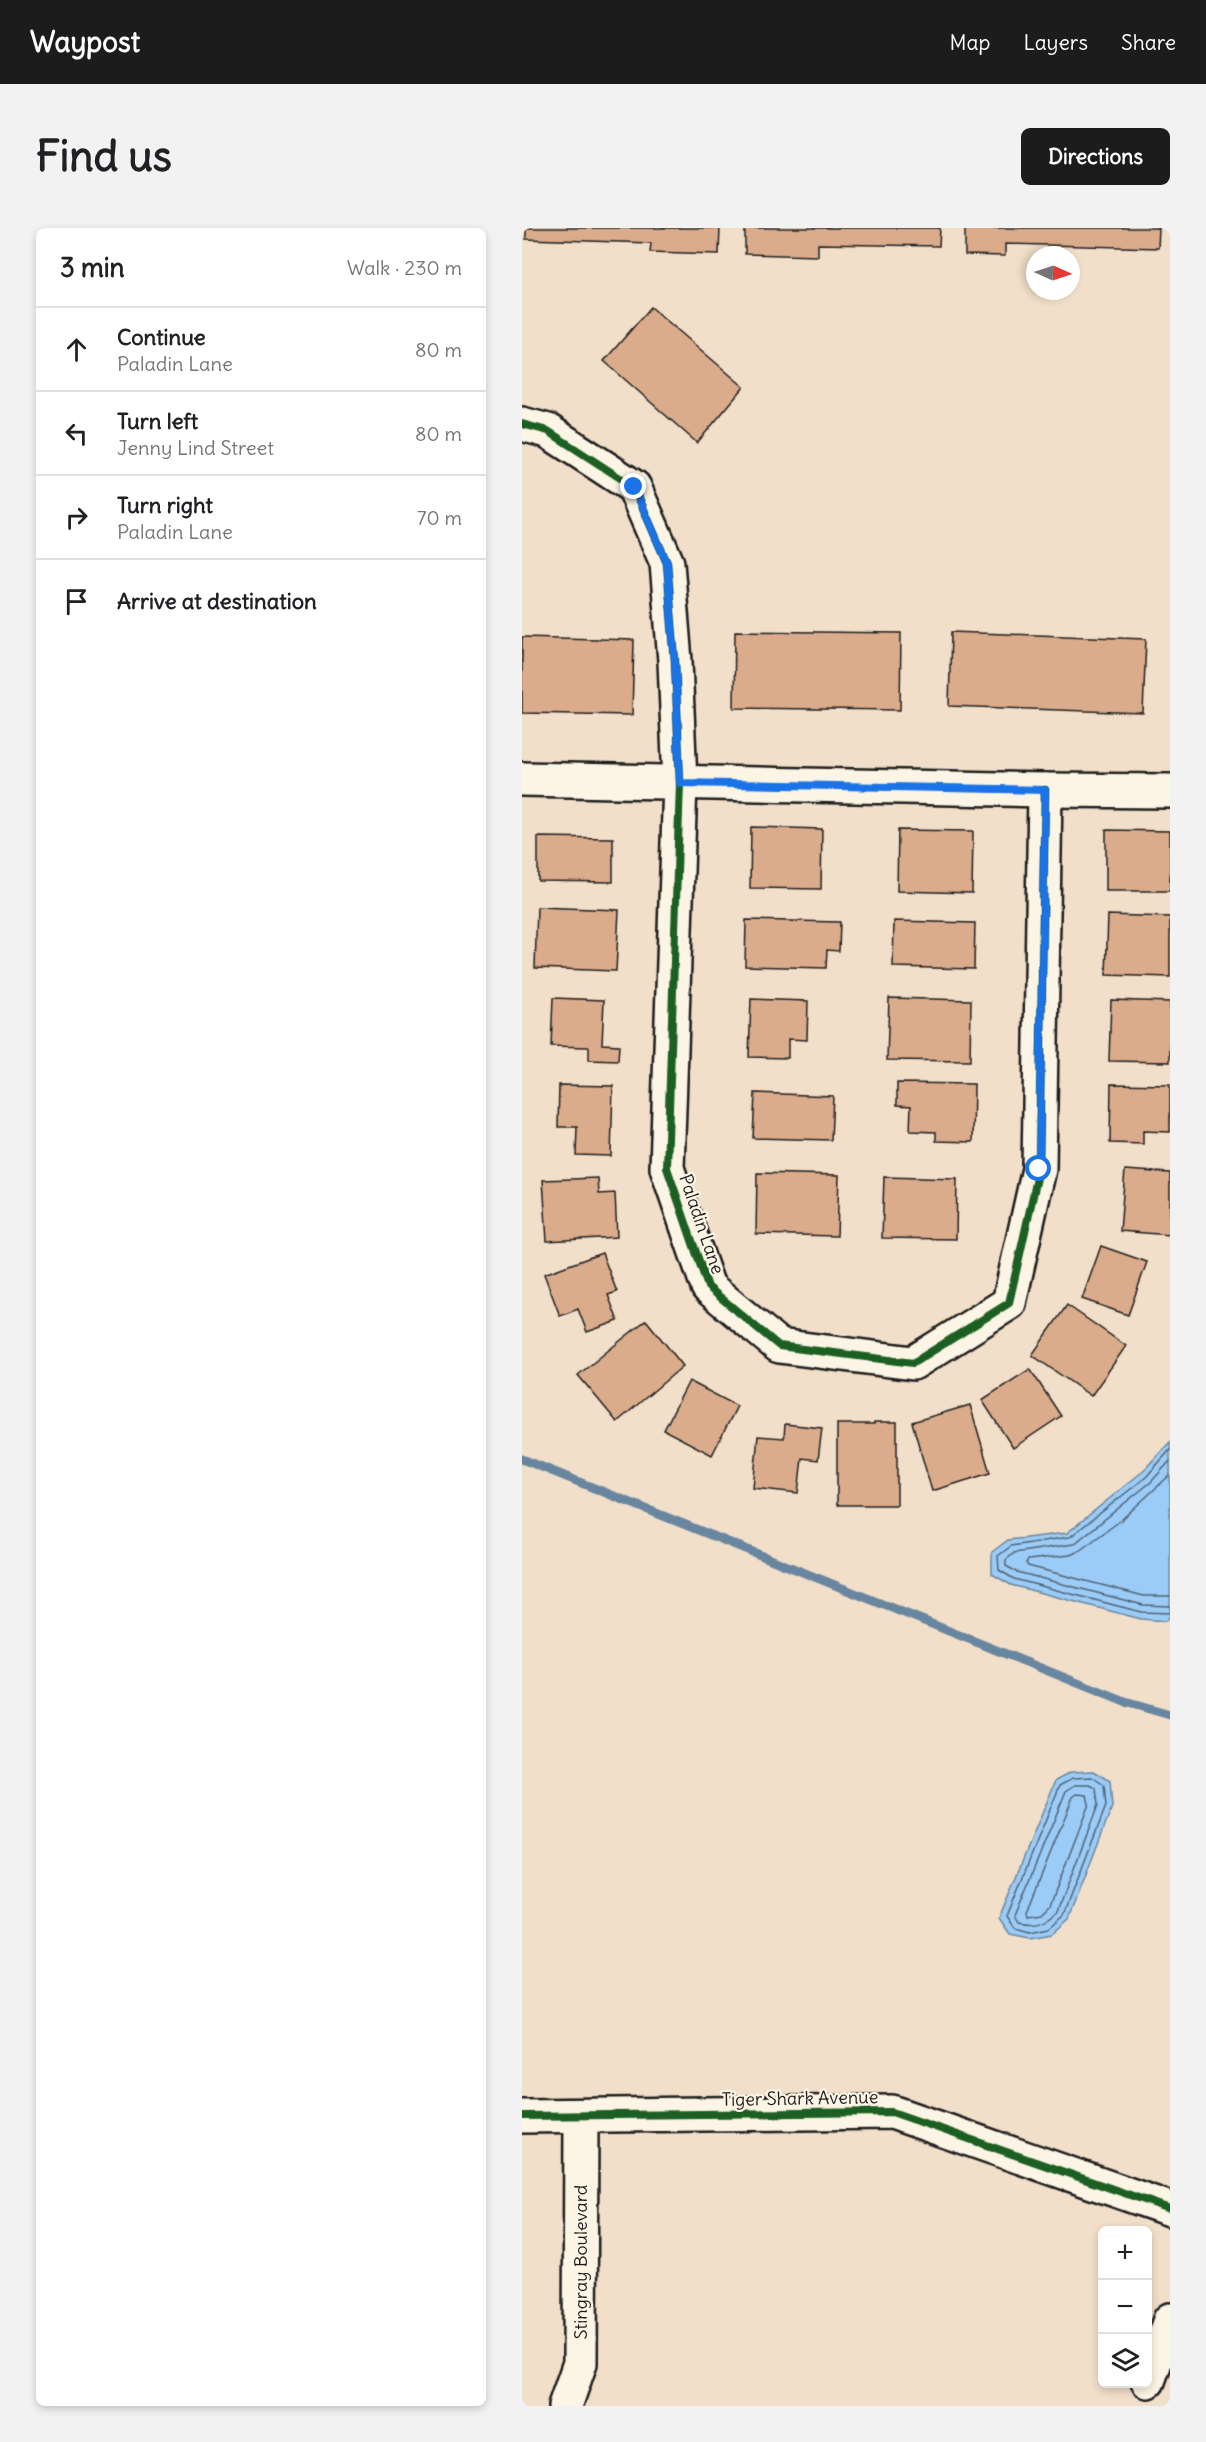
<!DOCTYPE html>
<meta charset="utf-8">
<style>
body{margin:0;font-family:Delius,sans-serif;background:#f2f2f2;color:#202124}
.controls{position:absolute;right:18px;bottom:18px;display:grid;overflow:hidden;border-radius:9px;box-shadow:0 3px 9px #0003}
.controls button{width:54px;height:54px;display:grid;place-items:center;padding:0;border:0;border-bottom:2px solid #e0e0e0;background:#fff;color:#202124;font:30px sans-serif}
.compass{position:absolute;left:504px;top:18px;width:54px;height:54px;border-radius:50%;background:#fff;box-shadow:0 3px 9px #0003;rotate:93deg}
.stop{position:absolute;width:18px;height:18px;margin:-14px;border:4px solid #1a73e8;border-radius:50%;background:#fff}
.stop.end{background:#1a73e8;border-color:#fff;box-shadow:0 2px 6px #0008}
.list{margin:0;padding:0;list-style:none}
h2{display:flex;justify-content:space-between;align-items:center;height:78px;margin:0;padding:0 24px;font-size:26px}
h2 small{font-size:20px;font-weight:400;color:#757577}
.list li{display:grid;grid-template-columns:39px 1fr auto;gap:18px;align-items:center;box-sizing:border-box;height:84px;padding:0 24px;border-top:2px solid #e0e0e0}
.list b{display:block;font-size:22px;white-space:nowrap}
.list p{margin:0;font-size:20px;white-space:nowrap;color:#757577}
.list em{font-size:20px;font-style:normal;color:#757577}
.icon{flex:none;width:33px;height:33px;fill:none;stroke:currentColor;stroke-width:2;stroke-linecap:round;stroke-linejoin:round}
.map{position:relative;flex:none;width:648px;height:2178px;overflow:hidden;border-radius:9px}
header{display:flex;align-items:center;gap:36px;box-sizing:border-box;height:84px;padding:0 30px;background:#1c1c1c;color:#fff}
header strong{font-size:28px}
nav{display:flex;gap:33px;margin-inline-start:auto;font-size:21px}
.intro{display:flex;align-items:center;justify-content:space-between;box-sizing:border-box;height:144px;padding:0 36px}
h1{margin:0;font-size:42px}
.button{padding:15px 27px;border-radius:9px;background:#1c1c1c;color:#fff;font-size:21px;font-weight:700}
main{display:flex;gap:36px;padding:0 36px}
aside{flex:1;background:#fff;border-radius:9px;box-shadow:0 3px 9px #0003}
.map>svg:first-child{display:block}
</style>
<header>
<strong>Waypost</strong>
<nav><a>Map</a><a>Layers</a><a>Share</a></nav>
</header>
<div class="intro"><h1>Find us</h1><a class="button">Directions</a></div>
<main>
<aside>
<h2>3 min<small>Walk · 230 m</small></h2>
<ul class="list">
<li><svg class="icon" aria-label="ahead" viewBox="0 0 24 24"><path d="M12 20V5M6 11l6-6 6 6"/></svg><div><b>Continue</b><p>Paladin Lane</p></div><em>80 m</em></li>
<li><svg class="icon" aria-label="left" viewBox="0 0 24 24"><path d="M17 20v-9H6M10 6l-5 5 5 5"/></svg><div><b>Turn left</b><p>Jenny Lind Street</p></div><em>80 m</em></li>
<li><svg class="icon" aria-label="right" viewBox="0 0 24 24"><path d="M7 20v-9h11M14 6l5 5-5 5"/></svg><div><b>Turn right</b><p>Paladin Lane</p></div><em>70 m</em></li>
<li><svg class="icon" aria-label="arrive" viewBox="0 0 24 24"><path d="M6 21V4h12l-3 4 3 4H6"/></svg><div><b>Arrive at destination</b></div></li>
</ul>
</aside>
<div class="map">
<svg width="648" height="2178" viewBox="0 0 648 2178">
<rect width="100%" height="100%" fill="#f2dfca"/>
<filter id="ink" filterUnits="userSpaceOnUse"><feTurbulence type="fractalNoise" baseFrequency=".0167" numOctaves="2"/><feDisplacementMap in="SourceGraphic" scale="12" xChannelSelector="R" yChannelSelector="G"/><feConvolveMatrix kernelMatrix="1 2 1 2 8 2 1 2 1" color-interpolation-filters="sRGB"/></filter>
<g filter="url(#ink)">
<!-- water -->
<g fill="#9bccf7" stroke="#68869f" stroke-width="1.5">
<polygon points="648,1214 648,1388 644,1393 619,1391 489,1357 470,1346 470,1324 486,1312 545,1305 620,1244"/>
<polygon points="572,1543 588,1553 590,1579 547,1691 530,1706 508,1710 488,1706 477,1690 534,1552 549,1544"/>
</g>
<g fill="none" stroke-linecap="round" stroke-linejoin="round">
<!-- shore -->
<g stroke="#4f6274" stroke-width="1.5">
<polyline points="648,1222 624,1249 548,1309 489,1318 476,1328 477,1342 492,1351 619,1384 648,1385"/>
<polyline points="648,1233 629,1254 552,1316 492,1325 484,1332 484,1338 495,1344 621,1377 648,1378"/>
<polyline points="648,1247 598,1293 557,1323 548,1327 506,1332 504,1335 506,1338 622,1368 648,1368"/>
<polygon points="570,1549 582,1557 584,1578 542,1687 527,1700 508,1704 493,1700 485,1688 538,1557 551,1550"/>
<path d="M 553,1557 L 568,1557 L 574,1560 L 576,1577 L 536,1683 C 524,1694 514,1698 497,1694 L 493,1687 L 544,1563 Z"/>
<polygon points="555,1566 565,1567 567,1576 528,1677 520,1685 506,1687 505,1683 551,1569"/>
</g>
<!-- stream -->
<polyline stroke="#68869f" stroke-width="9" points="0,1231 603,1474 648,1487"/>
</g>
<!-- building -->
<g fill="#dbac8c" stroke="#1c1c1c" stroke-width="1.5">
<polygon points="4,0 198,0 197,26 128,24 129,15 4,11"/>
<polygon points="223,0 418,0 417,18 296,16 296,28 223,26"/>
<polygon points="443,0 637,0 636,20 483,16 483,28 443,27"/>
<polygon points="129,79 222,159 175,215 82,133"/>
<polygon points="213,403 379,405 378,482 212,480"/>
<polygon points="429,404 624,411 621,485 427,478"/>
<polygon points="0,409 112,412 110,487 0,485"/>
<polygon points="229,599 300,601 299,661 228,660"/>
<polygon points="376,602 451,603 450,665 375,663"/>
<polygon points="584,602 648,603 648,663 584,663"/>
<polygon points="16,609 91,610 91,654 16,653"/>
<polygon points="15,679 97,682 94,743 13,740"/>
<polygon points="586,687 648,689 648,749 584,747"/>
<polygon points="224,692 318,694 317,723 305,722 304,740 223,738"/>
<polygon points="372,693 453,695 452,741 371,739"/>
<polygon points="31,770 82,772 80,816 97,817 96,833 67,832 67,819 29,818"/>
<polygon points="367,770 449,772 448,833 365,832"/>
<polygon points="229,771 286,773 285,812 266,811 266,830 227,829"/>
<polygon points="589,772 648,774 648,834 587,833"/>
<polygon points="375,855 452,856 451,914 414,913 414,904 388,903 389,878 375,877"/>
<polygon points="589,856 648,857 648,904 621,903 621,916 588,915"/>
<polygon points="37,857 91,858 89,928 54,927 55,899 36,899"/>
<polygon points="233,865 311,868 309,912 231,910"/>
<polygon points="603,942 648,945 648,1007 598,1003"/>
<polygon points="235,945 317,947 315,1008 234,1006"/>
<polygon points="362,949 435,951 434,1011 360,1010"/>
<polygon points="76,950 77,966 93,965 95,1009 25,1013 21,952"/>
<polygon points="579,1018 625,1034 606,1087 560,1071"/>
<polygon points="80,1025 95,1064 86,1067 96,1093 65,1104 56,1081 38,1088 22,1046"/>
<polygon points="545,1077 604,1118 569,1168 510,1127"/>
<polygon points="124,1092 161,1138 95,1194 56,1147"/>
<polygon points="508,1141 539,1188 491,1220 460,1172"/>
<polygon points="167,1153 215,1178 190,1227 142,1202"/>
<polygon points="448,1177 468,1245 410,1263 390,1194"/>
<polygon points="352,1194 375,1194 375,1277 315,1277 315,1196 352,1196"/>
<polygon points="263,1196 300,1200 296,1232 280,1230 276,1265 231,1260 236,1208 262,1210"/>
</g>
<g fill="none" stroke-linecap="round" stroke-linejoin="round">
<!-- minor casing -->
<g stroke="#1c1c1c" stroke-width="38">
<g id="minor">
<polyline points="0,196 26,203 112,259 145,335 153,433 158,555 145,940 186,1059 257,1118 391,1135 487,1075 517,941 523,562"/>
<polyline points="0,551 523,562 648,563"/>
<polyline points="0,1888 370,1884 648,1981"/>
<polyline points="626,2153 648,2092"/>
<polyline points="43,2178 58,2135 59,1888"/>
</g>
</g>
<!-- minor -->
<use href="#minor" stroke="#fcf5e5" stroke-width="33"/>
<!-- cycleway casing -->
<g stroke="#fcf5e5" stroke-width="11">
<g id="cycleway">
<polyline points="0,196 26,203 112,259 145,335 153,433 158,555 145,940 186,1059 257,1118 391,1135 487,1075 517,941 523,562"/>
<polyline points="0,1888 370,1884 648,1981"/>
</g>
</g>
<!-- cycleway -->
<use href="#cycleway" stroke="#1b5e20" stroke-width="8"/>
</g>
</g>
<g fill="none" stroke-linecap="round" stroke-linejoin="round" filter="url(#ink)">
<!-- route -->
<polyline stroke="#1a73e8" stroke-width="8" points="112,259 145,335 153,433 158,555 523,562 517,941"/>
</g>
<g text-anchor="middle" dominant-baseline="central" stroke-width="4.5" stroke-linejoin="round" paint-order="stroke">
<!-- street labels -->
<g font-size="18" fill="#1c1c1c" stroke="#fcf5e5">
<text transform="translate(180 996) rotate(71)">Paladin Lane</text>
<text transform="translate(278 1870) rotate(-1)">Tiger Shark Avenue</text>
<text transform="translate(58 2034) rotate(-90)">Stingray Boulevard</text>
</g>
</g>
</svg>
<div class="controls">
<button>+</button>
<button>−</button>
<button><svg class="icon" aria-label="layers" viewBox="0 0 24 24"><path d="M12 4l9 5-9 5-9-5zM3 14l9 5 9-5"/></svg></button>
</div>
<svg class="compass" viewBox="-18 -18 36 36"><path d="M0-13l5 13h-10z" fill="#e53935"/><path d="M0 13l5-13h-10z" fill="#757577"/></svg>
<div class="stop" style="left:517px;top:941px"></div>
<div class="stop end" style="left:112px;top:259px"></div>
</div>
</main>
